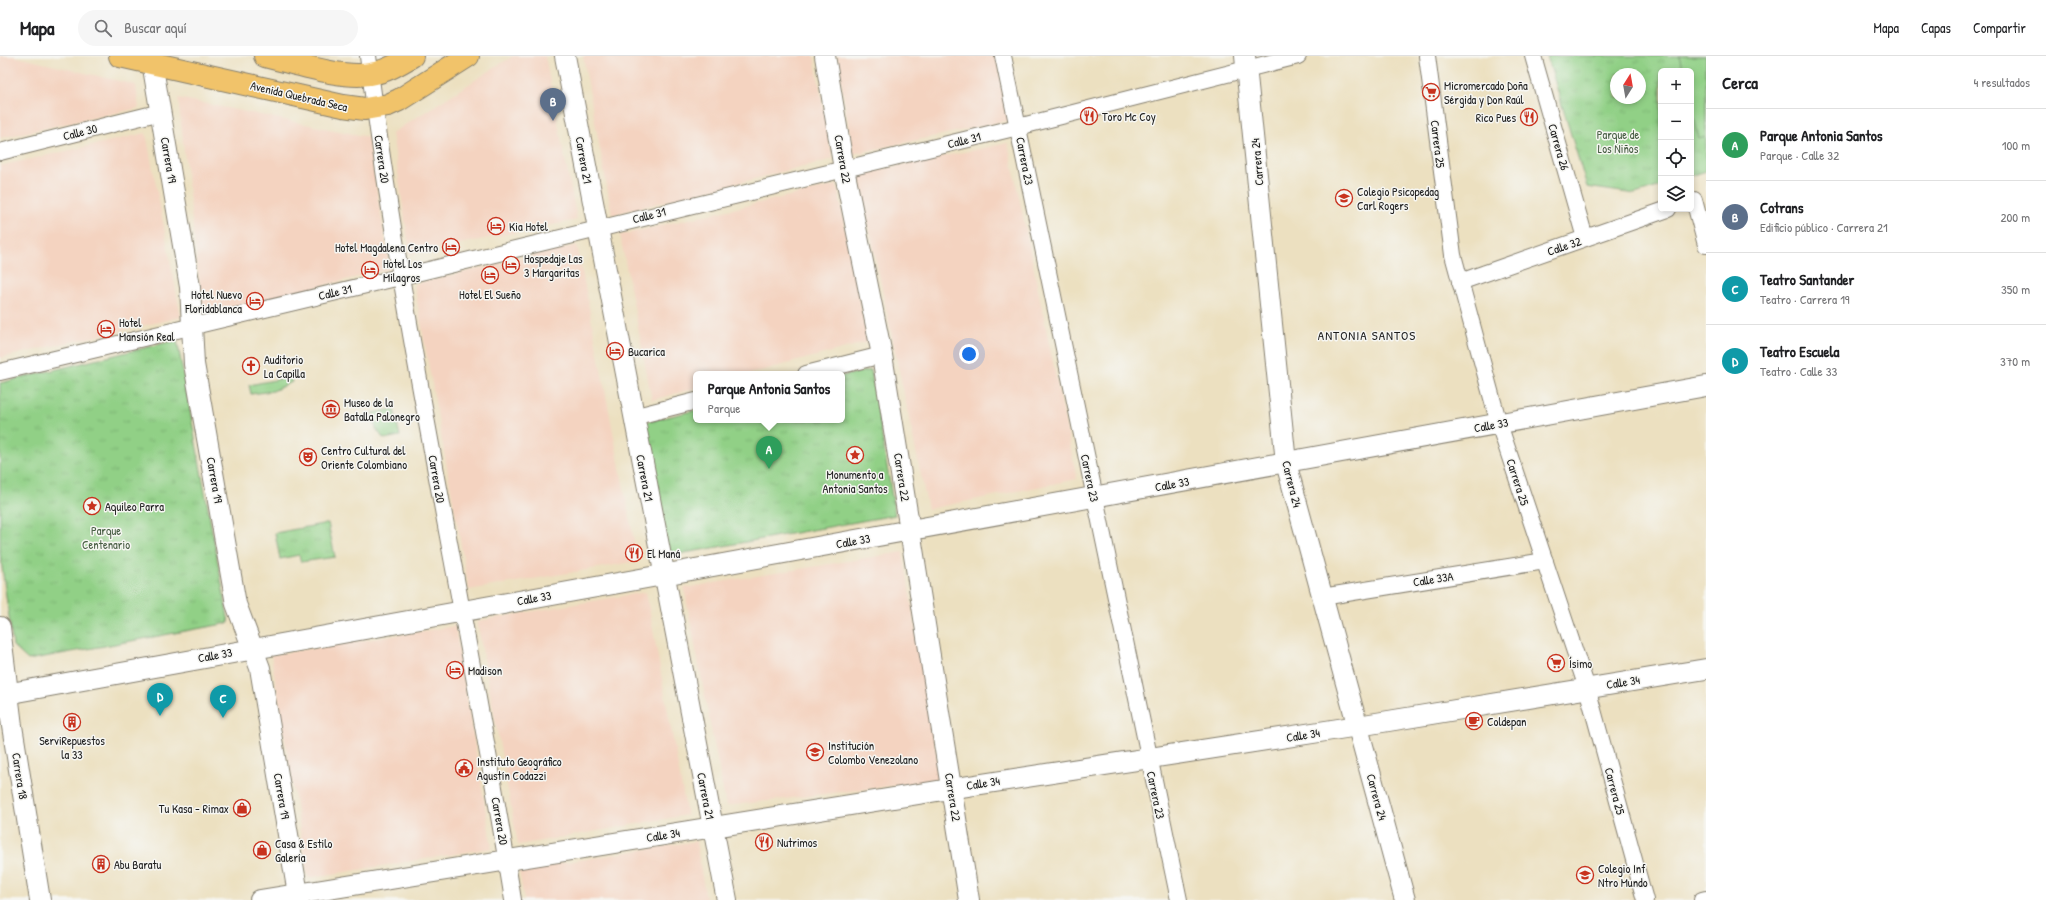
<!DOCTYPE html>
<html lang="es">
<meta charset="utf-8">
<style>
body{margin:0;font-family:"Patrick Hand",sans-serif;background:#f6f6f6;color:#202124}
.controls{position:absolute;right:12px;top:12px;display:grid;overflow:hidden;border-radius:6px;box-shadow:0 2px 6px #0003}
.controls button{width:36px;height:36px;display:grid;place-items:center;padding:0;border:0;border-bottom:1px solid #e0e0e0;background:#fff;color:#202124;font:20px sans-serif}
.compass{position:absolute;left:1610px;top:12px;width:36px;height:36px;border-radius:50%;background:#fff;box-shadow:0 2px 6px #0003;rotate:11deg}
.you{position:absolute;left:969px;top:298px;width:14px;height:14px;margin:-10px;border:3px solid #fff;border-radius:50%;background:#1a73e8;box-shadow:0 0 0 6px #1a73e833}
.badge{display:grid;place-items:center;width:26px;height:26px;border-radius:50%;background:#db2777;color:#fff;font-size:13px;font-weight:700}
.pin{position:absolute;translate:-50% -33px;filter:drop-shadow(0 1px 2px #0008)}
.pin::after{content:'';position:absolute;top:21px;width:14px;height:12px;background:inherit;clip-path:polygon(0 0,100% 0,50% 100%)}
.popup{position:absolute;left:693px;top:315px;width:152px;height:52px;box-sizing:border-box;display:grid;place-content:center;border-radius:6px;background:#fff;filter:drop-shadow(0 1px 3px #0005);font-size:13px;white-space:nowrap;color:#757577}
.popup b{font-size:15px;color:#202124}
.popup::after{content:'';position:absolute;left:50%;top:100%;margin-left:-8px;border:8px solid transparent;border-top-color:#fff}
.list{margin:0;padding:0;list-style:none}
h2{display:flex;justify-content:space-between;align-items:center;height:52px;margin:0;padding:0 16px;font-size:17px}
h2 small{font-size:13px;font-weight:400;color:#757577}
.list li{display:grid;grid-template-columns:26px 1fr auto;gap:12px;align-items:center;box-sizing:border-box;height:72px;padding:0 16px;border-top:1px solid #e0e0e0}
.list b{display:block;font-size:15px;white-space:nowrap}
.list p{margin:0;font-size:13px;white-space:nowrap;color:#757577}
.list em{font-size:13px;font-style:normal;color:#757577}
.icon{flex:none;width:22px;height:22px;fill:none;stroke:currentColor;stroke-width:2;stroke-linecap:round;stroke-linejoin:round}
.map{position:relative;flex:none;width:1706px;height:844px;overflow:hidden}
header{display:flex;align-items:center;gap:24px;box-sizing:border-box;height:56px;padding:0 20px;background:#fff;border-bottom:1px solid #e0e0e0}
header strong{font-size:19px}
nav{display:flex;gap:22px;margin-inline-start:auto;font-size:14px}
.search{width:280px;height:36px;background:#f6f6f6;display:flex;align-items:center;gap:10px;box-sizing:border-box;padding:0 14px;border-radius:22px;color:#757577;font-size:15px}
main{display:flex}
aside{flex:1;background:#fff}
.map>svg:first-child{display:block}
</style>
<header>
<strong>Mapa</strong>
<div class="search"><svg class="icon" aria-label="search" viewBox="0 0 24 24"><circle cx="10" cy="10" r="6"/><path d="M15 15l6 6"/></svg>Buscar aquí</div>
<nav><a>Mapa</a><a>Capas</a><a>Compartir</a></nav>
</header>
<main>
<div class="map">
<svg width="1706" height="844" viewBox="0 0 1706 844">
<defs>
<pattern id="grass-tufts" width="24" height="20" patternUnits="userSpaceOnUse"><rect width="24" height="20" fill="#91d086"/><path d="M3 7l-1-3M5 7V3M7 7l1-3M15 17l-1-3M17 17v-4M19 17l1-3" fill="none" stroke="#7cb273"/></pattern>
</defs>
<rect width="100%" height="100%" fill="#f6f6f2"/>
<filter id="ink" filterUnits="userSpaceOnUse"><feTurbulence type="fractalNoise" baseFrequency=".025" numOctaves="2"/><feDisplacementMap in="SourceGraphic" scale="8" xChannelSelector="R" yChannelSelector="G"/><feConvolveMatrix kernelMatrix="1 2 1 2 8 2 1 2 1" color-interpolation-filters="sRGB"/></filter>
<filter id="wash" filterUnits="userSpaceOnUse"><feTurbulence type="fractalNoise" baseFrequency=".012" numOctaves="4" result="noise"/><feDisplacementMap in="SourceGraphic" scale="16" xChannelSelector="R" yChannelSelector="G"/><feGaussianBlur stdDeviation="0.9" result="paint"/><feColorMatrix in="noise" values="0 0 0 0 0 0 0 0 0 0 0 0 0 0 0 0 0 1.4 0 .05"/><feComposite in="paint" operator="in"/></filter>
<g filter="url(#wash)">
<rect width="100%" height="100%" fill="#ece0c0"/>
<!-- built -->
<g fill="#f4d3c0">
<polygon points="0,0 13,0 136,29 139,52 0,82"/>
<polygon points="513,0 545,0 577,164 410,198 392,77"/>
<polygon points="583,0 814,0 833,103 612,159"/>
<polygon points="837,0 996,0 1010,64 853,98"/>
<polygon points="178,42 368,81 390,213 203,259"/>
<polygon points="146,77 181,261 0,302 0,110"/>
<polygon points="1008,87 1077,423 928,453 858,118"/>
<polygon points="837,129 868,286 749,318 696,318 696,332 652,344 620,179"/>
<polygon points="577,189 638,505 469,534 414,228"/>
<polygon points="903,496 941,724 726,750 684,532"/>
<polygon points="646,536 687,759 518,789 477,565"/>
<polygon points="455,570 492,792 308,822 271,599"/>
<polygon points="696,785 706,844 524,844 519,814"/>
</g>
<!-- grass -->
<g fill="url(#grass-tufts)" stroke="#567651" fill-rule="evenodd">
<path d="M 1547,0 L 1706,0 L 1706,115 L 1691,120 L 1691,15 L 1661,15 L 1661,130 L 1635,138 L 1587,131 ZM 1616,18 L 1640,18 L 1640,42 L 1616,42 Z"/>
<polygon points="177,284 229,567 28,604 13,590 0,497 0,327"/>
<polygon points="871,314 895,459 668,500 642,367 696,354 696,364 842,364 842,320"/>
<polygon points="394,353 400,380 384,383 376,373 373,357"/>
<polygon points="328,467 335,501 301,506 299,499 280,503 275,477"/>
</g>
<!-- garden -->
<g fill="#91d086" stroke="#567651">
<polygon points="1679,0 1706,0 1706,81 1699,83 1691,49 1691,15 1683,15"/>
<polygon points="290,321 292,326 273,335 251,338 249,329"/>
</g>
</g>
<g filter="url(#ink)">
<g fill="none" stroke-linecap="round" stroke-linejoin="round">
<!-- minor casing -->
<g stroke="#847e6e" stroke-width="18">
<g id="minor">
<path d="M 368,0 C 404,283 468,562 513,844"/>
<polyline points="1003,0 1179,844"/>
<polyline points="1427,0 1453,199 1499,368 1587,632 1645,844"/>
<polyline points="1533,0 1585,182"/>
<polyline points="0,96 161,56"/>
<polyline points="1694,144 1706,189"/>
<polyline points="1460,226 1668,153"/>
<polyline points="0,316 400,221 1018,71 1298,0"/>
<polyline points="806,318 882,299"/>
<polyline points="633,361 696,345"/>
<polyline points="1322,541 1545,505"/>
<polyline points="1702,844 1706,843"/>
</g>
</g>
<!-- tertiary casing -->
<g stroke="#847e6e" stroke-width="22">
<g id="tertiary">
<polyline points="151,0 190,231 194,308 236,548 260,612 299,844"/>
<polyline points="565,0 727,844"/>
<polyline points="825,0 844,113 882,299 969,844"/>
<polyline points="1245,0 1286,407 1405,844"/>
<polyline points="0,571 12,670 40,844"/>
<polyline points="0,639 1706,330"/>
<polyline points="260,844 962,731 1358,670 1706,613"/>
</g>
</g>
<!-- primary casing -->
<g stroke="#847e6e" stroke-width="24">
<g id="primary">
<polyline points="120,0 343,50 365,53 388,49 399,44 468,0"/>
<path d="M 265,0 C 295,7 341,23 370,18 C 385,16 399,8 412,0"/>
</g>
</g>
<!-- minor -->
<use href="#minor" stroke="#fff" stroke-width="16"/>
<!-- tertiary -->
<use href="#tertiary" stroke="#fff" stroke-width="20"/>
<!-- primary -->
<use href="#primary" stroke="#f1c36a" stroke-width="22"/>
</g>
</g>
<!-- icons -->
<defs>
<g id="supermarket-ring" transform="scale(0.9)"><circle r="9.5" fill="#f6f6f2" stroke="#c8321e" stroke-width="1.5"/><path d="M-6-5.5h2.5l.6 2H6L4.5 2H-2.5L-4.4-4H-6ZM-1.5 3.2a1.3 1.3 0 1 0 .1 0ZM3 3.2a1.3 1.3 0 1 0 .1 0Z" fill="#c8321e"/></g>
<g id="restaurant-ring" transform="scale(0.9)"><circle r="9.5" fill="#f6f6f2" stroke="#c8321e" stroke-width="1.5"/><path d="M-5-6h1v4h1v-4h1v4h1v-4h1v5L-1.5 .5V6h-2V.5L-5-1ZM5-6V6H3V1.5H1.5Q1.5-4 5-6Z" fill="#c8321e"/></g>
<g id="school-ring" transform="scale(0.9)"><circle r="9.5" fill="#f6f6f2" stroke="#c8321e" stroke-width="1.5"/><path d="M0-5L7-2L0 1L-7-2ZM-4 1L0 2.5L4 1V4Q0 6-4 4Z" fill="#c8321e"/></g>
<g id="hotel-ring" transform="scale(0.9)"><circle r="9.5" fill="#f6f6f2" stroke="#c8321e" stroke-width="1.5"/><path d="M-6-4.5h1.5V1H6V5H4.5V3h-9V5H-6ZM-4 0a1.8 1.8 0 1 1 3.6 0ZM.5 0V-2.5h3Q6-2.5 6 0Z" fill="#c8321e"/></g>
<g id="church-ring" transform="scale(0.9)"><circle r="9.5" fill="#f6f6f2" stroke="#c8321e" stroke-width="1.5"/><path d="M-1.2-6h2.4v3.5h3.3v2.4h-3.3V6h-2.4V-.1h-3.3v-2.4h3.3Z" fill="#c8321e"/></g>
<g id="museum-ring" transform="scale(0.9)"><circle r="9.5" fill="#f6f6f2" stroke="#c8321e" stroke-width="1.5"/><path d="M0-6L6-3V-2H-6V-3ZM-5-1h2V3h-2ZM-1-1h2V3h-2ZM3-1h2V3H3ZM-6 4H6V6H-6Z" fill="#c8321e"/></g>
<g id="sight-ring" transform="scale(0.9)"><circle r="9.5" fill="#f6f6f2" stroke="#c8321e" stroke-width="1.5"/><path d="M0-6L1.8-2.2L6-1.7L2.9 1.2L3.7 5.4L0 3.3L-3.7 5.4L-2.9 1.2L-6-1.7L-1.8-2.2Z" fill="#c8321e"/></g>
<g id="theatre-ring" transform="scale(0.9)"><circle r="9.5" fill="#f6f6f2" stroke="#c8321e" stroke-width="1.5"/><path d="M-5-5.5Q0-4 5-5.5V0Q5 5 0 6Q-5 5-5 0ZM-3.3-2.5H-1v1.5H-3.3ZM1-2.5H3.3v1.5H1ZM-2.8 1Q0 5.5 2.8 1Z" fill="#c8321e"/></g>
<g id="cafe-ring" transform="scale(0.9)"><circle r="9.5" fill="#f6f6f2" stroke="#c8321e" stroke-width="1.5"/><path d="M-5.5-4.5H6V0H3Q3 3.5 0 3.5H-2.5Q-5.5 3.5-5.5 0ZM3-3.2v2h1.7v-2ZM-6 4.5H4V6H-6Z" fill="#c8321e"/></g>
<g id="building-ring" transform="scale(0.9)"><circle r="9.5" fill="#f6f6f2" stroke="#c8321e" stroke-width="1.5"/><path d="M-4-6H4V6H1V3H-1V6H-4ZM-2.5-4.3h1.7v1.8h-1.7ZM.8-4.3h1.7v1.8H.8ZM-2.5-1h1.7V.8h-1.7ZM.8-1h1.7V.8H.8Z" fill="#c8321e"/></g>
<g id="civic-ring" transform="scale(0.9)"><circle r="9.5" fill="#f6f6f2" stroke="#c8321e" stroke-width="1.5"/><path d="M-.6-6.5H3V-4.5H.6V-3L4-1V1h2V6H-6V1h2V-1L-.6-3ZM-1.2 2.5V6h2.4V2.5Z" fill="#c8321e"/></g>
<g id="shop-ring" transform="scale(0.9)"><circle r="9.5" fill="#f6f6f2" stroke="#c8321e" stroke-width="1.5"/><path d="M-5-2.5h2.3a2.7 3.5 0 0 1 5.4 0H5L5.5 6h-11ZM-1.5-2.5h3a1.5 2.3 0 0 0-3 0Z" fill="#c8321e"/></g>
</defs>
<g fill-rule="evenodd">
<use href="#supermarket-ring" x="1431" y="36"/>
<use href="#restaurant-ring" x="1089" y="60"/>
<use href="#restaurant-ring" x="1529" y="61"/>
<use href="#school-ring" x="1344" y="142"/>
<use href="#hotel-ring" x="496" y="170"/>
<use href="#hotel-ring" x="451" y="191"/>
<use href="#hotel-ring" x="511" y="209"/>
<use href="#hotel-ring" x="370" y="214"/>
<use href="#hotel-ring" x="490" y="219"/>
<use href="#hotel-ring" x="255" y="245"/>
<use href="#hotel-ring" x="106" y="273"/>
<use href="#hotel-ring" x="615" y="295"/>
<use href="#church-ring" x="251" y="310"/>
<use href="#museum-ring" x="331" y="353"/>
<use href="#sight-ring" x="855" y="399"/>
<use href="#theatre-ring" x="308" y="401"/>
<use href="#sight-ring" x="92" y="450"/>
<use href="#restaurant-ring" x="634" y="497"/>
<use href="#supermarket-ring" x="1556" y="607"/>
<use href="#hotel-ring" x="455" y="614"/>
<use href="#cafe-ring" x="1474" y="665"/>
<use href="#building-ring" x="72" y="666"/>
<use href="#school-ring" x="815" y="696"/>
<use href="#civic-ring" x="464" y="712"/>
<use href="#shop-ring" x="242" y="752"/>
<use href="#restaurant-ring" x="764" y="786"/>
<use href="#shop-ring" x="262" y="794"/>
<use href="#building-ring" x="101" y="808"/>
<use href="#school-ring" x="1585" y="819"/>
</g>
<g text-anchor="middle" dominant-baseline="central" stroke-width="3" stroke-linejoin="round" paint-order="stroke">
<!-- poi labels -->
<g font-size="12" fill="#1c1c1c" stroke="#f6f6f2" text-anchor="start">
<text x="1444" y="29">Micromercado Doña<tspan x="1444" dy="14">Sérgida y Don Raúl</tspan></text>
<text x="1102" y="60">Toro Mc Coy</text>
<text x="1516" y="61" text-anchor="end">Rico Pues</text>
<text x="1357" y="135">Colegio Psicopedag<tspan x="1357" dy="14">Carl Rogers</tspan></text>
<text x="509" y="170">Kia Hotel</text>
<text x="438" y="191" text-anchor="end">Hotel Magdalena Centro</text>
<text x="524" y="202">Hospedaje Las<tspan x="524" dy="14">3 Margaritas</tspan></text>
<text x="383" y="207">Hotel Los<tspan x="383" dy="14">Milagros</tspan></text>
<text x="242" y="238" text-anchor="end">Hotel Nuevo<tspan x="242" dy="14">Floridablanca</tspan></text>
<text x="490" y="238" text-anchor="middle">Hotel El Sueño</text>
<text x="119" y="266">Hotel<tspan x="119" dy="14">Mansión Real</tspan></text>
<text x="628" y="295">Bucarica</text>
<text x="264" y="303">Auditorio<tspan x="264" dy="14">La Capilla</tspan></text>
<text x="344" y="346">Museo de la<tspan x="344" dy="14">Batalla Palonegro</tspan></text>
<text x="321" y="394">Centro Cultural del<tspan x="321" dy="14">Oriente Colombiano</tspan></text>
<text x="855" y="418" text-anchor="middle">Monumento a<tspan x="855" dy="14">Antonia Santos</tspan></text>
<text x="105" y="450">Aquileo Parra</text>
<text x="647" y="497">El Maná</text>
<text x="1569" y="607">Ísimo</text>
<text x="468" y="614">Madison</text>
<text x="1487" y="665">Coldepan</text>
<text x="72" y="684" text-anchor="middle">ServiRepuestos<tspan x="72" dy="14">la 33</tspan></text>
<text x="828" y="689">Institución<tspan x="828" dy="14">Colombo Venezolano</tspan></text>
<text x="477" y="705">Instituto Geográfico<tspan x="477" dy="14">Agustín Codazzi</tspan></text>
<text x="229" y="752" text-anchor="end">Tu Kasa - Rimax</text>
<text x="777" y="786">Nutrimos</text>
<text x="275" y="787">Casa &amp; Estilo<tspan x="275" dy="14">Galería</tspan></text>
<text x="114" y="808">Abu Baratu</text>
<text x="1598" y="812">Colegio Inf<tspan x="1598" dy="14">Ntro Mundo</tspan></text>
</g>
<!-- street labels -->
<g font-size="12" fill="#1c1c1c" stroke="#f6f6f2">
<text transform="translate(299 40) rotate(13)">Avenida Quebrada Seca</text>
<text transform="translate(80 76) rotate(-14)">Calle 30</text>
<text transform="translate(964 84) rotate(-14)">Calle 31</text>
<text transform="translate(1438 88) rotate(83)">Carrera 25</text>
<text transform="translate(1559 91) rotate(74)">Carrera 26</text>
<text transform="translate(382 103) rotate(82)">Carrera 20</text>
<text transform="translate(843 103) rotate(80)">Carrera 22</text>
<text transform="translate(169 104) rotate(80)">Carrera 19</text>
<text transform="translate(584 104) rotate(80)">Carrera 21</text>
<text transform="translate(1025 105) rotate(79)">Carrera 23</text>
<text transform="translate(1257 106) rotate(-95)">Carrera 24</text>
<text transform="translate(649 159) rotate(-14)">Calle 31</text>
<text transform="translate(1564 190) rotate(-19)">Calle 32</text>
<text transform="translate(335 236) rotate(-13)">Calle 31</text>
<text transform="translate(1491 369) rotate(-10)">Calle 33</text>
<text transform="translate(902 421) rotate(81)">Carrera 22</text>
<text transform="translate(645 422) rotate(79)">Carrera 21</text>
<text transform="translate(1090 422) rotate(78)">Carrera 23</text>
<text transform="translate(437 423) rotate(80)">Carrera 20</text>
<text transform="translate(215 424) rotate(80)">Carrera 19</text>
<text transform="translate(1518 426) rotate(72)">Carrera 25</text>
<text transform="translate(1172 428) rotate(-10)">Calle 33</text>
<text transform="translate(1292 428) rotate(76)">Carrera 24</text>
<text transform="translate(853 485) rotate(-10)">Calle 33</text>
<text transform="translate(1433 523) rotate(-9)">Calle 33A</text>
<text transform="translate(534 542) rotate(-10)">Calle 33</text>
<text transform="translate(215 599) rotate(-10)">Calle 33</text>
<text transform="translate(1623 626) rotate(-9)">Calle 34</text>
<text transform="translate(1303 679) rotate(-9)">Calle 34</text>
<text transform="translate(20 720) rotate(81)">Carrera 18</text>
<text transform="translate(983 727) rotate(-9)">Calle 34</text>
<text transform="translate(1615 735) rotate(75)">Carrera 25</text>
<text transform="translate(1156 739) rotate(78)">Carrera 23</text>
<text transform="translate(282 740) rotate(80)">Carrera 19</text>
<text transform="translate(706 740) rotate(79)">Carrera 21</text>
<text transform="translate(953 741) rotate(81)">Carrera 22</text>
<text transform="translate(1377 741) rotate(75)">Carrera 24</text>
<text transform="translate(500 765) rotate(80)">Carrera 20</text>
<text transform="translate(663 779) rotate(-9)">Calle 34</text>
</g>
<!-- park labels -->
<g font-size="12" fill="#455b41" stroke="#f6f6f2">
<text x="1618" y="78">Parque de<tspan x="1618" dy="14">Los Niños</tspan></text>
<text x="106" y="474">Parque<tspan x="106" dy="14">Centenario</tspan></text>
</g>
<!-- neighbourhood labels -->
<g font-size="13" letter-spacing="1" fill="#1c1c1c" stroke="#f6f6f2">
<text x="1367" y="279">ANTONIA SANTOS</text>
</g>
</g>
</svg>
<div class="controls">
<button>+</button>
<button>−</button>
<button><svg class="icon" aria-label="locate" viewBox="0 0 24 24"><circle cx="12" cy="12" r="6"/><path d="M12 2v4M12 18v4M2 12h4M18 12h4"/></svg></button>
<button><svg class="icon" aria-label="layers" viewBox="0 0 24 24"><path d="M12 4l9 5-9 5-9-5zM3 14l9 5 9-5"/></svg></button>
</div>
<svg class="compass" viewBox="-18 -18 36 36"><path d="M0-13l5 13h-10z" fill="#e53935"/><path d="M0 13l5-13h-10z" fill="#757577"/></svg>
<div class="you"></div>
<div class="pin badge" style="left:769px;top:413px;background:#2e9e5b">A</div>
<div class="popup"><b>Parque Antonia Santos</b>Parque</div>
<div class="pin badge" style="left:553px;top:65px;background:#5c6f8a">B</div>
<div class="pin badge" style="left:223px;top:662px;background:#0f9aa8">C</div>
<div class="pin badge" style="left:160px;top:660px;background:#0f9aa8">D</div>
</div>
<aside>
<h2>Cerca<small>4 resultados</small></h2>
<ul class="list">
<li><span class="badge" style="background:#2e9e5b">A</span><div><b>Parque Antonia Santos</b><p>Parque · Calle 32</p></div><em>100 m</em></li>
<li><span class="badge" style="background:#5c6f8a">B</span><div><b>Cotrans</b><p>Edificio público · Carrera 21</p></div><em>200 m</em></li>
<li><span class="badge" style="background:#0f9aa8">C</span><div><b>Teatro Santander</b><p>Teatro · Carrera 19</p></div><em>350 m</em></li>
<li><span class="badge" style="background:#0f9aa8">D</span><div><b>Teatro Escuela</b><p>Teatro · Calle 33</p></div><em>370 m</em></li>
</ul>
</aside>
</main>
